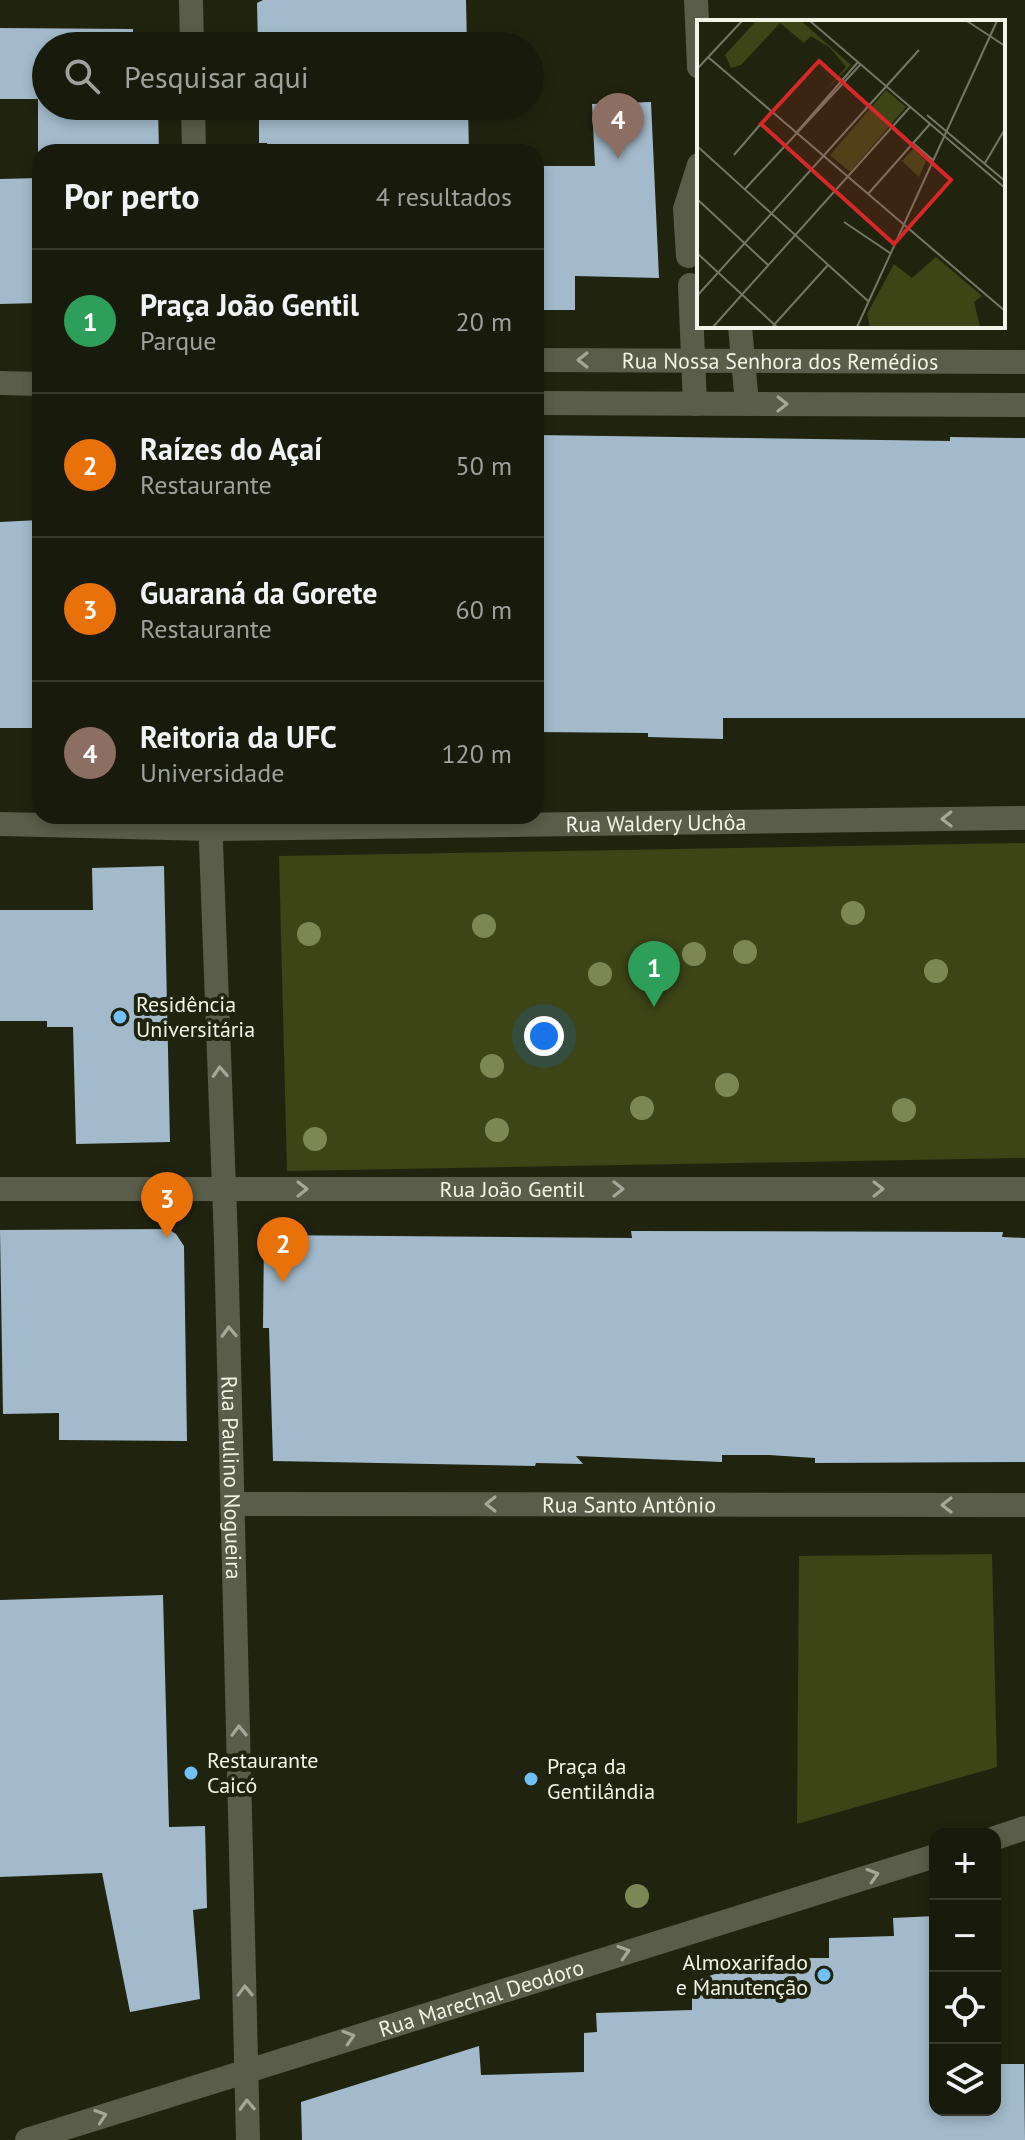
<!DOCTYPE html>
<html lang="pt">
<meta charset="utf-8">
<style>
body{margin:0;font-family:"PT Sans",sans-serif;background:#252819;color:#f1f3f6}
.controls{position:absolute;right:24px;bottom:24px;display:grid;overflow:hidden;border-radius:16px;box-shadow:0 4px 12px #0003}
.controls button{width:72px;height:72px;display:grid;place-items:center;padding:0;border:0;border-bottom:2px solid #36392c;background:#181b0b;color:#f1f3f6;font:40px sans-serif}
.you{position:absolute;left:544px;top:1036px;width:28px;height:28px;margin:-20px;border:6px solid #fff;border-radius:50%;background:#1a73e8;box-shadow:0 0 0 12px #1a73e833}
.badge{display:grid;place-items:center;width:52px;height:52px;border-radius:50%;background:#1a73e8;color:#fff;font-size:26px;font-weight:700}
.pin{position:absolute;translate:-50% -66px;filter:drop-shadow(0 2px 4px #0008)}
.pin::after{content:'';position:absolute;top:42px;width:28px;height:24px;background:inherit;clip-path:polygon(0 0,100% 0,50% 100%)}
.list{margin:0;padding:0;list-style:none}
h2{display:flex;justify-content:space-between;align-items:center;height:104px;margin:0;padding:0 32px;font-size:34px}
h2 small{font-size:26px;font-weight:400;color:#9fa19d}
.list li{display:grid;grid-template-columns:52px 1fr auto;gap:24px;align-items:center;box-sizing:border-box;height:144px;padding:0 32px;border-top:2px solid #36392c}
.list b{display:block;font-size:30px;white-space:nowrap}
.list p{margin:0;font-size:26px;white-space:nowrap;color:#9fa19d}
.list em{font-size:26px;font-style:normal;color:#9fa19d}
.icon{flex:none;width:44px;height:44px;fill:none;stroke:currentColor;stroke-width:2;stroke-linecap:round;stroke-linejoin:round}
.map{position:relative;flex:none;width:1025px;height:2140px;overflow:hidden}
.search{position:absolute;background:#181b0b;box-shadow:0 4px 12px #0003;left:32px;top:32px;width:512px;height:88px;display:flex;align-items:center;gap:20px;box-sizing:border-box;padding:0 28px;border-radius:44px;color:#9fa19d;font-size:30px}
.panel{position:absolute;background:#181b0b;box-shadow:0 4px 12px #0003;left:32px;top:144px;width:512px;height:680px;border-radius:24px}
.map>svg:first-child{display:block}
</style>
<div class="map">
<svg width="1025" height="2140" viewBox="0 0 1025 2140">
<rect width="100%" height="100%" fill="#20240f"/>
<!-- green -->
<g fill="#3d4416">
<polygon points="1025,843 1025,1158 287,1171 279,856"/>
<polygon points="992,1554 997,1767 797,1824 799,1556"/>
</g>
<!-- building -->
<g fill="#a2bacb">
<polygon points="263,0 466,0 467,46 258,46 257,3"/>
<polygon points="0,28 133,29 133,46 46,46 46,106 158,106 159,152 38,152 38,99 0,99"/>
<polygon points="651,102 659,278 575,276 575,310 536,310 536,166 595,166 592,104"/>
<polygon points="259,106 468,106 469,152 267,152 267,143 259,143"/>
<polygon points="40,178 40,303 0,304 0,179"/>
<polygon points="536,435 950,441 950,437 1025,438 1025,718 723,718 723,739 648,737 648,733 536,732"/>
<polygon points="40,520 40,728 0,728 0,522"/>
<polygon points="164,866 170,1142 76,1144 73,1027 47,1027 47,1021 0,1021 0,910 93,910 92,868"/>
<polygon points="168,1229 176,1234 184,1246 187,1441 59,1440 59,1413 3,1414 0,1230"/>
<polygon points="631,1231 1003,1232 1002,1237 1025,1238 1025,1462 815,1463 815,1458 769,1455 722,1455 722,1462 576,1456 583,1464 536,1463 535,1466 273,1461 269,1328 263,1328 264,1235 632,1238"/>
<polygon points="163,1595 169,1827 205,1826 207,1908 193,1910 200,1999 130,2012 102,1873 0,1877 0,1600"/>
<polygon points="995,1915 1000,2064 1024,2064 1025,2140 302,2140 301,2102 479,2046 481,2075 584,2072 584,2033 597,2032 596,2013 692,2010 692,1982 738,1966 758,1966 761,1958 829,1958 829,1938 894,1936 893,1918 935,1916 935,2110 995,2110"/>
</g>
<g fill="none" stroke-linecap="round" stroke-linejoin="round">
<!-- minor -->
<g stroke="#595d49" stroke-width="24">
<polyline points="191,0 192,46"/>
<polyline points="696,0 699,67"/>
<polyline points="193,106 194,152"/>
<polyline points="688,256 685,209 699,165"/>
<polyline points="690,285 695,404"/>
<polyline points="740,326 747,404"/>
<path id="s1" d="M 536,360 L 1025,362"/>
<polyline points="0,383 40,384"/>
<polyline points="536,403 1025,405"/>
<path id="s2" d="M 210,816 L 226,1241 L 248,2140"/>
<path id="s3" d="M 0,824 L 210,829 L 1025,818"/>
<path id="s4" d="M 0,1189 L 1025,1189"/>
<path id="s5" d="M 233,1504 L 1025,1505"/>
<polyline points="995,1838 1025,1828"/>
<path id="s6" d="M 27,2140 L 935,1856"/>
</g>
</g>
<!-- trees -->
<g fill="#7d8753">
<circle cx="853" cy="913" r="12"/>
<circle cx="484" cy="926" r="12"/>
<circle cx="309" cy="934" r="12"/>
<circle cx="745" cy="952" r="12"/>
<circle cx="694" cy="954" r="12"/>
<circle cx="936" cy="971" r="12"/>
<circle cx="600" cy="974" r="12"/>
<circle cx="492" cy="1066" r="12"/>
<circle cx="727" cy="1085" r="12"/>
<circle cx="642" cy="1108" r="12"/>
<circle cx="904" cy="1110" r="12"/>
<circle cx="497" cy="1130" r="12"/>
<circle cx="315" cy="1139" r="12"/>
<circle cx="637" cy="1896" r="12"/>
</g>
<!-- one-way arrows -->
<defs><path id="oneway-chevron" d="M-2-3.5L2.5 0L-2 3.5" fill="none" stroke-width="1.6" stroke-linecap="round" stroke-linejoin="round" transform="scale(2)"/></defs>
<g stroke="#a5a898">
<use href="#oneway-chevron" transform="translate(583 360) rotate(-180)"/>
<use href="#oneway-chevron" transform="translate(782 404) rotate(1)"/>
<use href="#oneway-chevron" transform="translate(947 819) rotate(179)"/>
<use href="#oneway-chevron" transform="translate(220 1072) rotate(-93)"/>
<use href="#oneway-chevron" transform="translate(302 1189)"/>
<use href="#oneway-chevron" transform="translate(618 1189)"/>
<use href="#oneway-chevron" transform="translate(878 1189)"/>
<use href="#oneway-chevron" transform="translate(229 1332) rotate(-92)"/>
<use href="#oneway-chevron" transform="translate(491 1504) rotate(-180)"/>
<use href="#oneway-chevron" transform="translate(947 1505) rotate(-180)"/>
<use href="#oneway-chevron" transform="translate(239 1731) rotate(-91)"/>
<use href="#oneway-chevron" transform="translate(873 1875) rotate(-17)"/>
<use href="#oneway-chevron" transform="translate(624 1952) rotate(-17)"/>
<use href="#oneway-chevron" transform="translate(245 1991) rotate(-91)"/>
<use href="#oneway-chevron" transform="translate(349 2037) rotate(-17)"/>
<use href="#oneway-chevron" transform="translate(247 2105) rotate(-92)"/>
<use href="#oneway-chevron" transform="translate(101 2116) rotate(-18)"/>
</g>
<!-- markers -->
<g fill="#71c1f5" stroke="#20240f" stroke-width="3">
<circle cx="120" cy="1017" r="8"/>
<circle cx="191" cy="1773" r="8"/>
<circle cx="531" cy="1779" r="8"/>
<circle cx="824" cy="1975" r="8"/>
</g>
<g text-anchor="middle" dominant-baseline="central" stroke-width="8" stroke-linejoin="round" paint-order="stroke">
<!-- street labels -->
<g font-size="22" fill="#f1f4e7" stroke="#20240f">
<text stroke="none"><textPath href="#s1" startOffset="244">Rua Nossa Senhora dos Remédios</textPath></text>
<text stroke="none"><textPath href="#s3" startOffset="656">Rua Waldery Uchôa</textPath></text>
<text stroke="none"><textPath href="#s4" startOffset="512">Rua João Gentil</textPath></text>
<text stroke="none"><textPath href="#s2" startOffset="662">Rua Paulino Nogueira</textPath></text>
<text stroke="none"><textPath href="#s5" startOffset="396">Rua Santo Antônio</textPath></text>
<text stroke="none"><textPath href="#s6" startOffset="476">Rua Marechal Deodoro</textPath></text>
</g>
<!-- poi labels -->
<g font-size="22" fill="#f1f4e7" stroke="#20240f" text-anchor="start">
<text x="136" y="1004">Residência<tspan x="136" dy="25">Universitária</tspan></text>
<text x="207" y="1760">Restaurante<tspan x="207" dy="25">Caicó</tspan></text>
<text x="547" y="1766">Praça da<tspan x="547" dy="25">Gentilândia</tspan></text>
<text x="808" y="1962" text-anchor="end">Almoxarifado<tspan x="808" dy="25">e Manutenção</tspan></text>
</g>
</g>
<!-- overview -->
<g transform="translate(697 20)">
<rect width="308" height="308" fill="#20240f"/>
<path d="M 59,1 L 104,1 L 154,45 L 129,70 L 149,47 L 133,28 L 114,16 L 107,23 L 83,3 L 44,45 L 34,48 L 28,35 ZM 189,70 L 209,87 L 153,152 L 133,135 ZM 216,129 L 229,141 L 222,157 L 205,141 ZM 239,237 L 285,276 L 277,282 L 283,307 L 173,307 L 170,294 L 197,244 L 215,258 Z" fill="#3d4416"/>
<path fill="none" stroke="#747765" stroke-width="2" d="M 113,1 L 308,168M 270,1 L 308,26M 11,37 L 308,291M 0,49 L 45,1M 230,95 L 308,161M 100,112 L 161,42M 216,123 L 236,140M 0,126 L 171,281M 37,135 L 74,92M 288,143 L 308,109M 48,169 L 163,45M 171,174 L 233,104M 0,179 L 71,245M 147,202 L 193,233M 0,233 L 80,307M 0,276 L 222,30M 76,306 L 131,245M 16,307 L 213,87M 160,307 L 300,1"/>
<path fill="#d62828" fill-opacity="0.15" stroke="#d62828" stroke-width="4" d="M 122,41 L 254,160 L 197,224 L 64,104 Z"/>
<rect width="308" height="308" fill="none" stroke="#f1f4e7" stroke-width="4"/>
</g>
</svg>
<div class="controls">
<button>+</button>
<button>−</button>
<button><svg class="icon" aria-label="locate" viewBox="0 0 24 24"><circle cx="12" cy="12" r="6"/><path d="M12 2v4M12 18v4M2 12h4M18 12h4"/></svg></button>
<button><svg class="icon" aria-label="layers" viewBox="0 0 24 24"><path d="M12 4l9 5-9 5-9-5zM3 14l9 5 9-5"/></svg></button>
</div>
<div class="you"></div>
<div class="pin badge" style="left:654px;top:1007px;background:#2e9e5b">1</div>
<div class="pin badge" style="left:283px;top:1283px;background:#e8710a">2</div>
<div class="pin badge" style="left:167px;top:1238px;background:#e8710a">3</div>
<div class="pin badge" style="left:618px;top:159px;background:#8d6e63">4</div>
<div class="search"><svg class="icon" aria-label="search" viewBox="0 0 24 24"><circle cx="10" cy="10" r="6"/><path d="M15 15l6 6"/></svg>Pesquisar aqui</div>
<section class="panel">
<h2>Por perto<small>4 resultados</small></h2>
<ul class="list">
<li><span class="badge" style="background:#2e9e5b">1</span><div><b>Praça João Gentil</b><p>Parque</p></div><em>20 m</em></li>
<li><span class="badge" style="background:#e8710a">2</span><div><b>Raízes do Açaí</b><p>Restaurante</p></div><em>50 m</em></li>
<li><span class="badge" style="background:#e8710a">3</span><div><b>Guaraná da Gorete</b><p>Restaurante</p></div><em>60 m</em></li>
<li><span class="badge" style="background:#8d6e63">4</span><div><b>Reitoria da UFC</b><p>Universidade</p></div><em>120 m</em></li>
</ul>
</section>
</div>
